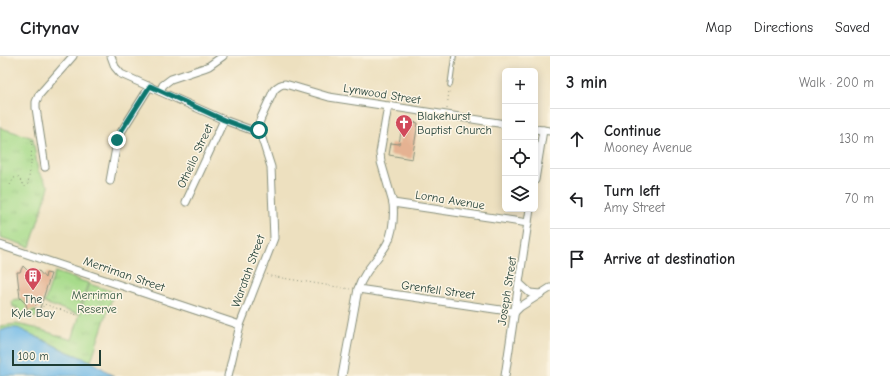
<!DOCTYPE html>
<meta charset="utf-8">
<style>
body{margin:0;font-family:"Comic Neue",sans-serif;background:#f6f6f6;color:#202124}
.controls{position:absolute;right:12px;top:12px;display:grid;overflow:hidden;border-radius:6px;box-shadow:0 2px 10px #0003}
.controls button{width:36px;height:36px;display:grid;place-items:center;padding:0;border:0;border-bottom:1px solid #e0e0e0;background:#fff;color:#202124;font:20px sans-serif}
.scale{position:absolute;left:12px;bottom:10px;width:89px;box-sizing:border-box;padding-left:4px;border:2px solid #1f3d34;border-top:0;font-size:11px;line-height:14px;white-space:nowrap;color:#1f3d34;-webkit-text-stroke:3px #fcf5e5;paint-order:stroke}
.stop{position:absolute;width:12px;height:12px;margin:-9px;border:3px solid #0f766e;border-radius:50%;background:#fff}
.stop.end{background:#0f766e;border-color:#fff;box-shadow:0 1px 4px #0008}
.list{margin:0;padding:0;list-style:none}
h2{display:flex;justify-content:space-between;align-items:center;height:52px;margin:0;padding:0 16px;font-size:17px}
h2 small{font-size:13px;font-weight:400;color:#757577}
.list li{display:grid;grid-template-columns:26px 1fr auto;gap:12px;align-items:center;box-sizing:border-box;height:60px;padding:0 16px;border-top:1px solid #e0e0e0}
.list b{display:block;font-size:15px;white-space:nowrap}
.list p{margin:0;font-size:13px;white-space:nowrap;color:#757577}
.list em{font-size:13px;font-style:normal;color:#757577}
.icon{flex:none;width:22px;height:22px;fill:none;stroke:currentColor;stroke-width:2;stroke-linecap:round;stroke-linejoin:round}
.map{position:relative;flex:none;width:550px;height:320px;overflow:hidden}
header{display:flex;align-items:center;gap:24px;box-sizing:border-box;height:56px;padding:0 20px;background:#fff;border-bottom:1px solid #e0e0e0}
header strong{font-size:19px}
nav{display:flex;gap:22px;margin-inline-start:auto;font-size:14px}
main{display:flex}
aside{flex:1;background:#fff}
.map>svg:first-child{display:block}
</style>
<header>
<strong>Citynav</strong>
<nav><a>Map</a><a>Directions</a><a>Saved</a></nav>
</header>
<main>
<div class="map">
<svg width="550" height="320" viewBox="0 0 550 320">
<defs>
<pattern id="grass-tufts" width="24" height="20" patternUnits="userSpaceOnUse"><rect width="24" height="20" fill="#a7db8b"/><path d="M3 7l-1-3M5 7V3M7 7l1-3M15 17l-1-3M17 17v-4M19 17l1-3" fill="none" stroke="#8fbd79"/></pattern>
</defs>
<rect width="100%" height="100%" fill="#fcf5e5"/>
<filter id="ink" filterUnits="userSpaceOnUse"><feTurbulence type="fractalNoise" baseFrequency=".025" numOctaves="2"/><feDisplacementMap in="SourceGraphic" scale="8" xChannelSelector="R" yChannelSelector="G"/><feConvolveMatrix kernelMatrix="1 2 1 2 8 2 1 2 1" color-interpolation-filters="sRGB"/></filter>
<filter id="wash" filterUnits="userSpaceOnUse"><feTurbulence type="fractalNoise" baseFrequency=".012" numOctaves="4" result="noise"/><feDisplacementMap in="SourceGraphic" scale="16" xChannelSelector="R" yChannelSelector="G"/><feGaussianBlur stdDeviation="0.9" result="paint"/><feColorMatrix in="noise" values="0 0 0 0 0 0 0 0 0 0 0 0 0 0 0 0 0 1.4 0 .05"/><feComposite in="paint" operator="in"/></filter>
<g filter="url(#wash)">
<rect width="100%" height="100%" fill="#ede0bf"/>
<!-- grass -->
<g fill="url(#grass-tufts)" stroke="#638c60">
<polygon points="0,70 1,72 33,82 38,115 49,131 30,191 0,181"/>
<polygon points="55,216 88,227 78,258 44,247"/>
<polygon points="89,228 114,236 91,305 68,296 40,282 9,272 0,275 0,270 16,268 35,272 72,284"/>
<path d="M 19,243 L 21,243 L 35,252 L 35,255 L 38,257 L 36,261 C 32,262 19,259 17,254 C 17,253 17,252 17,251 L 13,251 L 12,245 L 19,244 Z"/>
</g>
<!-- water -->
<polygon fill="#6fb9e8" stroke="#477b8e" points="9,272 18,272 68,296 91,305 114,320 0,320 0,275"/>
<g id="blocks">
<!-- building -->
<g fill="#e5b292">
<polygon points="403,64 418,67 412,103 389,99 391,87 399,88"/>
<polygon points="23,210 29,216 33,213 35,217 39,215 45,222 46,217 51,218 40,252 33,253 28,256 26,248 20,242 17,216 20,216"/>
</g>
</g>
</g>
<g filter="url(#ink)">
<use href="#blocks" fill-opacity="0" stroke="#868e7a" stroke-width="1"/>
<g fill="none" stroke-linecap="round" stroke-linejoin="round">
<!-- service casing -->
<g stroke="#868e7a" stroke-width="5.5">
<polyline id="service" points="450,29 454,0"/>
</g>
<!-- minor casing -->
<g stroke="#868e7a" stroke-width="9">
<g id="minor">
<polyline points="111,0 115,11 121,18 224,64 254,75 259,75"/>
<polyline points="160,35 163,29 171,23 204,12 209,10 223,0"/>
<polyline points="535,73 550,75"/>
<polyline points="45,111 36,52 36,46 39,39 73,0"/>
<polyline points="535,124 543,74"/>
<polyline points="110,125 118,81 150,30"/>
<polyline points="186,146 224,64"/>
<polyline points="393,147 528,167"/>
<polyline points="0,189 240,269"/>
<polyline points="519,227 530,237 540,238"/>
<polyline points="358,233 515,256"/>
<polyline points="515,256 520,251 550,232"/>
<path d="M 228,320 L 240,269 L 274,182 L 271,111 L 258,70 L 261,62 L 274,34 C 277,31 280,28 285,28 L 329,41 L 505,68"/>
<path d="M 342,320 L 358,233 C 362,221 369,212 377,202 C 381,197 385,192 388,186 C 393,175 394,159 393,147 L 381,106 L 380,97 L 388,50"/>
<polyline points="505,320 530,153"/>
</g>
</g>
<!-- path -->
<g stroke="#868e7a" stroke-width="1" stroke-dasharray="1 3" stroke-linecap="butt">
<polyline points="447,53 449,34"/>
<polyline points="10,129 14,122 18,121 25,131 28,128 31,108 32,83 34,83"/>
<polyline points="267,218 270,220 350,233"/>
<polyline points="35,245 36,252"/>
<polyline points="38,255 36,252 42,253 44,248 77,259"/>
</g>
<!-- service -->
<use href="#service" stroke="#fff" stroke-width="3.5"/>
<!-- minor -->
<use href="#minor" stroke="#fff" stroke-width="7"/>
</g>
</g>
<g fill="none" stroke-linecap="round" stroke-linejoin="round" filter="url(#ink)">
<!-- route -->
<polyline stroke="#0f766e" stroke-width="5" points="117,84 120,77 150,30 224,64 254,75 259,74"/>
</g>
<!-- icons -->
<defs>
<g id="church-pin" transform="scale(0.9)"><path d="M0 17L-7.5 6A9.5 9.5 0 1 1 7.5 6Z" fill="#d1495b" stroke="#fcf5e5"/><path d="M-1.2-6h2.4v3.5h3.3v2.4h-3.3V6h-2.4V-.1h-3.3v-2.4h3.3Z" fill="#fff"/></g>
<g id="building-pin" transform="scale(0.9)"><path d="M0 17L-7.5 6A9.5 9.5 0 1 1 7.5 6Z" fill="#d1495b" stroke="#fcf5e5"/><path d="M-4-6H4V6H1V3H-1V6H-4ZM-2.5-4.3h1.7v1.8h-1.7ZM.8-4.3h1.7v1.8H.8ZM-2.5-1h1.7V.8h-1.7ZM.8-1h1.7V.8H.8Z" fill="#fff"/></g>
</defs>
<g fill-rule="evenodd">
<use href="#church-pin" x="404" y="67"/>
<use href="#building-pin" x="33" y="220"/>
</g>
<g text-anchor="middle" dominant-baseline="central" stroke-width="3" stroke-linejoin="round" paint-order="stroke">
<!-- street labels -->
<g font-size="12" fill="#1f3d34" stroke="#fcf5e5">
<text transform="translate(382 38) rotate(9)">Lynwood Street</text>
<text transform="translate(195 100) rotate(-65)">Othello Street</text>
<text transform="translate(450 144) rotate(9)">Lorna Avenue</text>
<text transform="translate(248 215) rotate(-70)">Waratah Street</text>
<text transform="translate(124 218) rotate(19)">Merriman Street</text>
<text transform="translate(438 234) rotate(8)">Grenfell Street</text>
<text transform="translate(507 235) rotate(-81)">Joseph Street</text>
</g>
<!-- poi labels -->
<g font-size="12" fill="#1f3d34" stroke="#fcf5e5" text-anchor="start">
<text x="417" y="60">Blakehurst<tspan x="417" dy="14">Baptist Church</tspan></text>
<text x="33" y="243" text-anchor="middle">The<tspan x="33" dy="14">Kyle Bay</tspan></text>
</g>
<!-- park labels -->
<g font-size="12" fill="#3a5d45" stroke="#fcf5e5">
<text x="97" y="239">Merriman<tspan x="97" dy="14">Reserve</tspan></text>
</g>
</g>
</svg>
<div class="controls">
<button>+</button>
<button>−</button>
<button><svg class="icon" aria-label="locate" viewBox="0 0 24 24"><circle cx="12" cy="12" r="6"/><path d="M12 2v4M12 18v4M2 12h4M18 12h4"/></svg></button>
<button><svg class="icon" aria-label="layers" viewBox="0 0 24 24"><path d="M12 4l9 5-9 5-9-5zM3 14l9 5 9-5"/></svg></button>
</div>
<div class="scale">100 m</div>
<div class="stop" style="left:259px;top:74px"></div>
<div class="stop end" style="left:117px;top:84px"></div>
</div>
<aside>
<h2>3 min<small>Walk · 200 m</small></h2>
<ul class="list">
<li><svg class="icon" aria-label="ahead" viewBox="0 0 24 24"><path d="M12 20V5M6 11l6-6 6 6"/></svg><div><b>Continue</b><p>Mooney Avenue</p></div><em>130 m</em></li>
<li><svg class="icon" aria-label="left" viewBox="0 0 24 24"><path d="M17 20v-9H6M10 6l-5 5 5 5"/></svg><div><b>Turn left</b><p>Amy Street</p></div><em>70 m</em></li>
<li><svg class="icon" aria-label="arrive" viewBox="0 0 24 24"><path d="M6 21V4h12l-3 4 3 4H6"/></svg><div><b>Arrive at destination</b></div></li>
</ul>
</aside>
</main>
